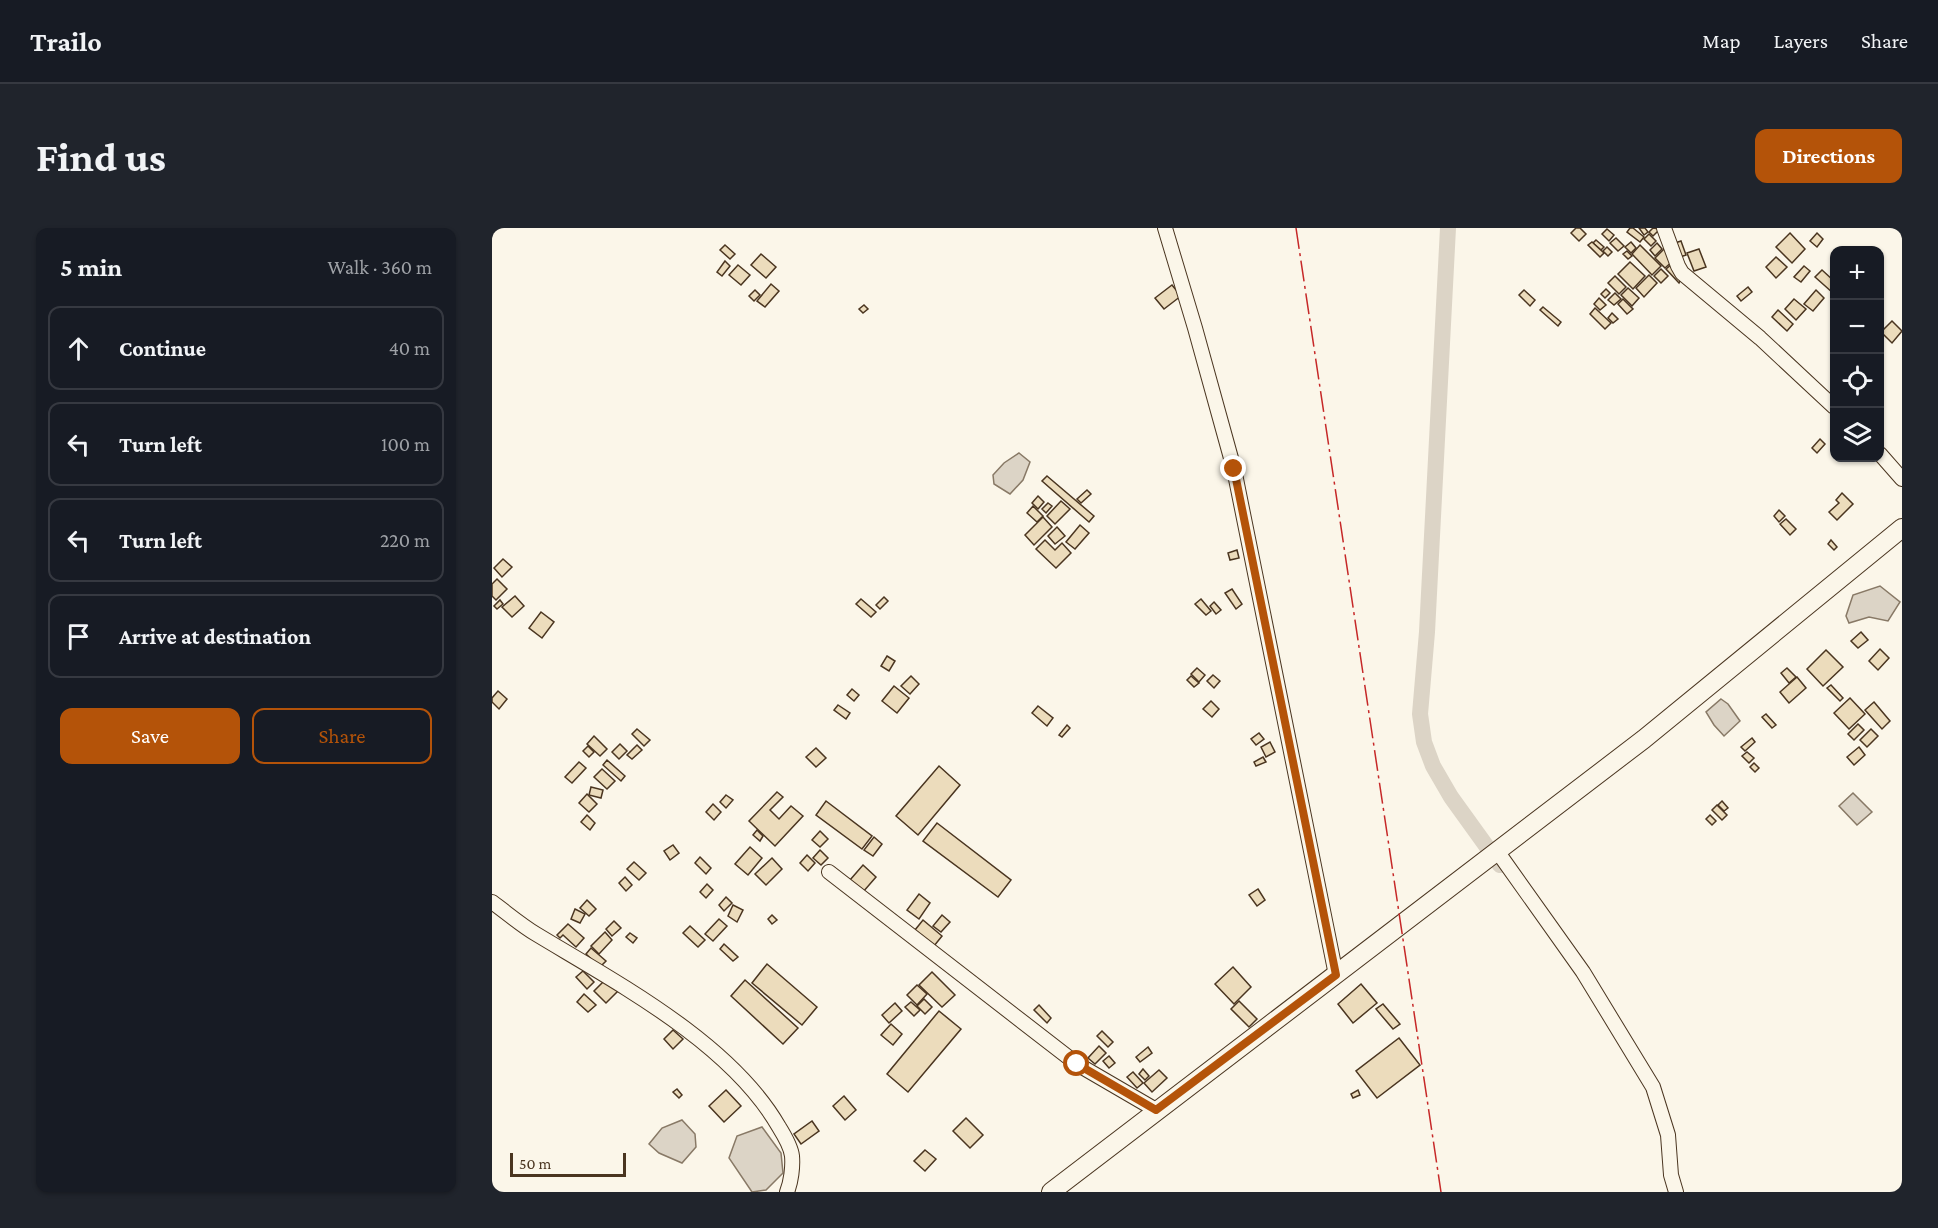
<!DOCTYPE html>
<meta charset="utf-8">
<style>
body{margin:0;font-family:"Crimson Pro",serif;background:#20242c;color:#f1f3f6}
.controls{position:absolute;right:18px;top:18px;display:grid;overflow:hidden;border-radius:12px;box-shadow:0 2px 4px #0004}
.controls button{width:54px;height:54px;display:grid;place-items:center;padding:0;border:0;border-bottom:2px solid #363941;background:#171b24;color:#f1f3f6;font:30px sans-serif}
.scale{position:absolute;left:18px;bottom:15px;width:116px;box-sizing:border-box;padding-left:6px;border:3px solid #4a3520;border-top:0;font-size:16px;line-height:21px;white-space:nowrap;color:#4a3520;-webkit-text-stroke:4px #fbf6e9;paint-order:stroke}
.stop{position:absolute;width:18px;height:18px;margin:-14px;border:4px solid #b45309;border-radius:50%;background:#fff}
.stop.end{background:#b45309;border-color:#fff;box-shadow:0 2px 6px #0008}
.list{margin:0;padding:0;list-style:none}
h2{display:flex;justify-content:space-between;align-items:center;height:78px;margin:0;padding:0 24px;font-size:26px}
h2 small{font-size:20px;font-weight:400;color:#9ea1a6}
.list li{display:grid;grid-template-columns:39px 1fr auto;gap:18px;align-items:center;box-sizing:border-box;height:84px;margin:0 12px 12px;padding:0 12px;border:2px solid #363941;border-radius:12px}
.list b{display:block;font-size:22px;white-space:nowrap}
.list em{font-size:20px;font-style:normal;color:#9ea1a6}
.actions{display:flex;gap:12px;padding:18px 24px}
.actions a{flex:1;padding:14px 0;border:2px solid #b45309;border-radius:12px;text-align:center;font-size:21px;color:#b45309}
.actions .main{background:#b45309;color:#fff}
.icon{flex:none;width:33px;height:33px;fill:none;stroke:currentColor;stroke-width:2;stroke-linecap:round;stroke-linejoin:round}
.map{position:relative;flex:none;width:1410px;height:964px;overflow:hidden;border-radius:12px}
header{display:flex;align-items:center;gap:36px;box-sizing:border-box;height:84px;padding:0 30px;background:#171b24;border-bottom:2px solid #363941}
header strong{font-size:28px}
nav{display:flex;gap:33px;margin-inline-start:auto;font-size:21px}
.intro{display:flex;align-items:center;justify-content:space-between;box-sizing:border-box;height:144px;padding:0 36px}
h1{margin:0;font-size:42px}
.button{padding:15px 27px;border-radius:12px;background:#b45309;color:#fff;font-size:21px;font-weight:700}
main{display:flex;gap:36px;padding:0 36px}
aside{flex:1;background:#171b24;border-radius:12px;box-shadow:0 2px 4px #0004}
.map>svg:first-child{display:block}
</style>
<header>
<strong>Trailo</strong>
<nav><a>Map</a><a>Layers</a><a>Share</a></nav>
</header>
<div class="intro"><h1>Find us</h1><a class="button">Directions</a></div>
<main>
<aside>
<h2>5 min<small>Walk · 360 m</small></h2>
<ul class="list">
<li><svg class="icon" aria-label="ahead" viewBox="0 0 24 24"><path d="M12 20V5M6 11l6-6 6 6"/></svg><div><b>Continue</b></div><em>40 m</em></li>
<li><svg class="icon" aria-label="left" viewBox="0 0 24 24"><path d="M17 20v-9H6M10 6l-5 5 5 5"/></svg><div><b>Turn left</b></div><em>100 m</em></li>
<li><svg class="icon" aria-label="left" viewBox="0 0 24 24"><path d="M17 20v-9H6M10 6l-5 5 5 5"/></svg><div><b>Turn left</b></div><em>220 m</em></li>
<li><svg class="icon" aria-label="arrive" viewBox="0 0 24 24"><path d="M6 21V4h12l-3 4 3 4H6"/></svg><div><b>Arrive at destination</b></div></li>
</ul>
<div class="actions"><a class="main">Save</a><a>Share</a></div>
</aside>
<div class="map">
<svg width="1410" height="964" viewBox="0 0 1410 964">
<rect width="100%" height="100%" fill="#fbf6e9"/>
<!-- water -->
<g fill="#dcd4c6" stroke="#887966" stroke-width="1.5">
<polygon points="527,225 538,234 531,252 518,266 502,256 501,247 512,235"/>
<polygon points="1388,358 1408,374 1396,393 1377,389 1357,395 1354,388 1361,367"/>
<polygon points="1229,471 1236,476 1248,493 1232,508 1222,497 1214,484"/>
<polygon points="1361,565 1380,584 1365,597 1347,578"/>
<polygon points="190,892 203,906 204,919 190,935 167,925 157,916 170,900"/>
<polygon points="270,899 289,925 291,945 274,962 260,964 237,930 245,908"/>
</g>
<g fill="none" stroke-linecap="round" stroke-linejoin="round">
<!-- canal -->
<polyline stroke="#dcd4c6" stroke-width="16" points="956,0 935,404 928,486 932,514 941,538 959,569 1008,637"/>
</g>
<!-- building -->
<g fill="#ecdcbc" stroke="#4a3520" stroke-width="1.5">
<polygon points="1084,0 1088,0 1094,6 1087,13 1079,5"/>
<polygon points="1138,0 1141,0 1152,9 1148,14 1135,4"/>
<polygon points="1147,0 1153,0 1156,4 1152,7"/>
<polygon points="1161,0 1168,1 1161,8 1157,4"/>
<polygon points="1115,1 1122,7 1117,13 1110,6"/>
<polygon points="1298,5 1313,21 1300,35 1284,19"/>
<polygon points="1325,5 1331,11 1325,19 1318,13"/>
<polygon points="1157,6 1164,13 1159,18 1152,11"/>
<polygon points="1124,10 1132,18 1126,23 1118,15"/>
<polygon points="1104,12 1112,19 1109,22 1101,15"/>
<polygon points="1189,13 1194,27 1188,29 1183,15"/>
<polygon points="1100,14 1112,25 1108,29 1096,17"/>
<polygon points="1139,14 1144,20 1139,25 1133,19"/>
<polygon points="1165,15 1170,21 1163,28 1158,22"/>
<polygon points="233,17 243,26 238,31 228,22"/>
<polygon points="1148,17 1169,38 1160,47 1140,26"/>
<polygon points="1115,19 1120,24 1116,28 1111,23"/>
<polygon points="1173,20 1183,31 1173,40 1163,30"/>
<polygon points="1207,21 1214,39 1202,43 1195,25"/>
<polygon points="1135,23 1140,28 1136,31 1131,26"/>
<polygon points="269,26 284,39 274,50 259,37"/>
<polygon points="1284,29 1295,39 1284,50 1274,39"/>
<polygon points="233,33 238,38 230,48 225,44"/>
<polygon points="1138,34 1153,48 1141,61 1126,46"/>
<polygon points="1180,36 1190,49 1187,55 1174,41"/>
<polygon points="246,37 258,47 249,57 237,47"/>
<polygon points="1312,38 1318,43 1309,54 1302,49"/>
<polygon points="1169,41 1176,48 1169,55 1162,48"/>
<polygon points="1330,42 1342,53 1341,65 1323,49"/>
<polygon points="1157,47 1165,55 1152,69 1144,60"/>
<polygon points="1123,48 1134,59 1127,66 1116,55"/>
<polygon points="279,56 287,63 273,79 265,73"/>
<polygon points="680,57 689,68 672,81 663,70"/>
<polygon points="1256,59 1260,64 1249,73 1245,68"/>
<polygon points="1136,60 1147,70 1140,78 1129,67"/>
<polygon points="1114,61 1118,65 1113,70 1109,66"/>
<polygon points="263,62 268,67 262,73 257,68"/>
<polygon points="1032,62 1043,72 1038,78 1027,67"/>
<polygon points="1324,62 1332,70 1321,83 1312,76"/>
<polygon points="1123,65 1129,71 1122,77 1116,72"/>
<polygon points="1107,70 1114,77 1108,82 1102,76"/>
<polygon points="1131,71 1141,81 1135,86 1126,76"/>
<polygon points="1302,71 1314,81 1304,92 1293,81"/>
<polygon points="372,77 376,81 371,85 367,81"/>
<polygon points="1051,79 1069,94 1066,98 1048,82"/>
<polygon points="1103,80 1119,95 1113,101 1098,86"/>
<polygon points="1286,82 1301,96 1295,103 1280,89"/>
<polygon points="1120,85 1126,91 1121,95 1116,90"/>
<polygon points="1400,93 1410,103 1400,115 1389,104"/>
<polygon points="1328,211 1333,216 1325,225 1320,220"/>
<polygon points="555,248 602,288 597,294 550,253"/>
<polygon points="595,262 599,266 589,275 585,271"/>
<polygon points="1350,265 1361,276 1345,292 1337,284 1347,275 1344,272"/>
<polygon points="546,268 552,274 546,281 540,275"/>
<polygon points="569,273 578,281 563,296 555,288"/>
<polygon points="556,275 560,278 554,285 550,281"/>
<polygon points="541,278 551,288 545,294 535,285"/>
<polygon points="1287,282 1293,288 1287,294 1282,288"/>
<polygon points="551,289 560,299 542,317 533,307"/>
<polygon points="1294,291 1304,301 1298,307 1288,296"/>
<polygon points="588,297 597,305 583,321 574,314"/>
<polygon points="565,299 573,308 563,316 556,308"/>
<polygon points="553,312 563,322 570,315 579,325 564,340 544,321"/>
<polygon points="1339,312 1345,319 1342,322 1336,316"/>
<polygon points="745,322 747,330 738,332 736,325"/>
<polygon points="11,331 20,339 10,349 2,340"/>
<polygon points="5,351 15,361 4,372 0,368 0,356"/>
<polygon points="740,361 750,376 744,381 733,365"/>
<polygon points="23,368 32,378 20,389 10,379"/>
<polygon points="392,369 396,373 388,381 384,377"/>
<polygon points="369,371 384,384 379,389 364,376"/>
<polygon points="709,371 719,383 714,387 703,376"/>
<polygon points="8,372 11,376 5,381 2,378"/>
<polygon points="722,374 729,382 724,386 718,378"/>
<polygon points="49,384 62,394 50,410 37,400"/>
<polygon points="1369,404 1376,412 1366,420 1359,413"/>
<polygon points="1388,421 1397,430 1386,442 1377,433"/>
<polygon points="1334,422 1351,439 1331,458 1315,441"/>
<polygon points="395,428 403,433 397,443 389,438"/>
<polygon points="705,440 713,447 707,454 699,446"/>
<polygon points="1295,440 1304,449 1297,455 1289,445"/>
<polygon points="721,447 728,453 722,460 715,453"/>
<polygon points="419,448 427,456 418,466 409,458"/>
<polygon points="699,448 707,455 702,459 695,452"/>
<polygon points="1305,449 1314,460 1297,475 1288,464"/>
<polygon points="1339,457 1351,470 1348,473 1335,460"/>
<polygon points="402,458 417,470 405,485 390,473"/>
<polygon points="360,461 367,467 362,473 355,467"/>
<polygon points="6,463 15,471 7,481 0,474 0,470"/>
<polygon points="1358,470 1373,486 1357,501 1342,485"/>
<polygon points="719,473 727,481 720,489 711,481"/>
<polygon points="1382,474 1398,493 1390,501 1373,482"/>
<polygon points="346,477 358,485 354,491 342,482"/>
<polygon points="546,478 561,490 555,498 540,485"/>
<polygon points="1274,486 1284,497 1280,500 1270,489"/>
<polygon points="1366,496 1372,502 1362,512 1356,506"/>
<polygon points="575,497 578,500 570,509 567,507"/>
<polygon points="145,501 158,512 152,518 140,506"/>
<polygon points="1379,501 1386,508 1375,519 1368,512"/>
<polygon points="767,505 772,511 764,517 759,511"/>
<polygon points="102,508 115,521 108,528 95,516"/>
<polygon points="1260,510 1263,514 1253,523 1249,519"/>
<polygon points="778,514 783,524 774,529 769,519"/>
<polygon points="128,516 135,523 127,531 120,524"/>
<polygon points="145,517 150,522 140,531 135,527"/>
<polygon points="96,518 102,524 97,529 91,523"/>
<polygon points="1367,519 1373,527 1362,537 1355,529"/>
<polygon points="324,520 334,530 324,539 314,529"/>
<polygon points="1255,524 1262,530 1257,535 1250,528"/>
<polygon points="771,529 774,534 764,538 762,534"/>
<polygon points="115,532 133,548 129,553 111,537"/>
<polygon points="87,534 94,540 80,555 73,549"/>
<polygon points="1262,535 1267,540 1263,544 1258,539"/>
<polygon points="447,538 468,557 426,607 404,588"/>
<polygon points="110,541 123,553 115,561 102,549"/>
<polygon points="99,559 111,562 109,570 97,567"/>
<polygon points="285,564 291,569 278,582 287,591 299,578 311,588 283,618 257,593"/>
<polygon points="95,566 105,576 97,584 87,575"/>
<polygon points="234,567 241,572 234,580 228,574"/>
<polygon points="334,573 380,608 370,621 324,587"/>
<polygon points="1230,573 1236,580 1232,583 1226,577"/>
<polygon points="221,576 229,584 222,592 214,584"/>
<polygon points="1225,577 1235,587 1230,592 1220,582"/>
<polygon points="95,587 103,595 98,602 89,594"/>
<polygon points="1218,587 1224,593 1220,597 1214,591"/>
<polygon points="445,595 519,652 506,669 431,613"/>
<polygon points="265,602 271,608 268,613 261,607"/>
<polygon points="328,603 336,611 328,619 320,612"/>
<polygon points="382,609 390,616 381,628 372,622"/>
<polygon points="181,617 187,625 178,632 172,623"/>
<polygon points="258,619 270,630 256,647 243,636"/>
<polygon points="328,622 336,630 329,637 321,630"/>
<polygon points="315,627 323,635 316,643 308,635"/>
<polygon points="208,629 219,640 214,646 203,635"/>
<polygon points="280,630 290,641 274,657 263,646"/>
<polygon points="142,634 154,645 147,652 135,641"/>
<polygon points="371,637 384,649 371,664 358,652"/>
<polygon points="133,649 140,657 134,663 127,655"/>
<polygon points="215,656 221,662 214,670 208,664"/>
<polygon points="766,661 773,672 765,678 757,667"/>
<polygon points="427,666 438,675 427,691 415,682"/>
<polygon points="234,669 240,675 232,683 227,677"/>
<polygon points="95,672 104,681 97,688 88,680"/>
<polygon points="241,677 251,682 245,694 236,688"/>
<polygon points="83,681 93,686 88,695 79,691"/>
<polygon points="280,687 285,692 280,696 276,691"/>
<polygon points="450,687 458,694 449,704 441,698"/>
<polygon points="227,691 235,698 221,713 213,706"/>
<polygon points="431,692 450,708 442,718 423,702"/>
<polygon points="122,693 129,700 120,708 114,701"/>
<polygon points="76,696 92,710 84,719 71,707 68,710 65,707"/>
<polygon points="198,698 213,712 206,719 191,705"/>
<polygon points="113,704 120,712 107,726 99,718"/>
<polygon points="138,705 145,710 141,715 134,709"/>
<polygon points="232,716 246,729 241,733 228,721"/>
<polygon points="99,720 114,733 108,739 94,726"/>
<polygon points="275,736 325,779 310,797 260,755"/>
<polygon points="741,739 759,759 742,776 723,756"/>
<polygon points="91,743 102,754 95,761 84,749"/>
<polygon points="440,744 463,767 450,779 427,757"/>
<polygon points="114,751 126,763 114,775 102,763"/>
<polygon points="253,752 306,800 291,816 239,768"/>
<polygon points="869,756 885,775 861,795 846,776"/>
<polygon points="425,757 435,766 425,777 415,767"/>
<polygon points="92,766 104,777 96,784 85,774"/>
<polygon points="432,771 440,779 433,786 425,778"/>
<polygon points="747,773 765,791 757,799 739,781"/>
<polygon points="419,774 428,782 422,788 413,779"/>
<polygon points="403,775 410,783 397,795 390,787"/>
<polygon points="891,776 908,796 901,801 884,781"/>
<polygon points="547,777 559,790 555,795 542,782"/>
<polygon points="447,783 469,801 416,864 395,846"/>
<polygon points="399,796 410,806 401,817 389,807"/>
<polygon points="181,802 191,811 181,821 172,811"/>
<polygon points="610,803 621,814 616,819 605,808"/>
<polygon points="907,810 928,837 885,870 864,843"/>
<polygon points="607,818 614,825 603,836 596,830"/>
<polygon points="656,819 660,825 648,834 644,829"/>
<polygon points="617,828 623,835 617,840 611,833"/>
<polygon points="651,841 657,848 653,852 647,846"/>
<polygon points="667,842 675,850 660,864 652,855"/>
<polygon points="641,844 651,855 645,860 635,849"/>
<polygon points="185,861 190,867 187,870 181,864"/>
<polygon points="234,862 249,878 232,894 217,878"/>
<polygon points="866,862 868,867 861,870 859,866"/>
<polygon points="352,868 364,882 353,892 341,878"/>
<polygon points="474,890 491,907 478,920 461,903"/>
<polygon points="320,893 327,903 309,916 302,906"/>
<polygon points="433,922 444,931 433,943 422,933"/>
</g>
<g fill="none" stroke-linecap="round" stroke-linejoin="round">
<!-- minor casing -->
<g stroke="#4a3520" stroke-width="16">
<g id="minor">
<polyline points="673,0 703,100 742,241 844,747"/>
<polyline points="1172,0 1186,38 1190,45 1268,110 1342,179"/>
<polyline points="1388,226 1410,251"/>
<polyline points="1005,623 1091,744 1161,859 1176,907 1179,947 1184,964"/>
<polyline points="337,644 585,836 664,882"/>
<path d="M 0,674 C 15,685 29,697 44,706 C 125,755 239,815 287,899 C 292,907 299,919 300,928 C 301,939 299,954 295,964"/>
</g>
</g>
<!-- tertiary casing -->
<g stroke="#4a3520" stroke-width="20">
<polyline id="tertiary" points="559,964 1152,511 1410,300"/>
</g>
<!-- minor -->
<use href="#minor" stroke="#fbf6e9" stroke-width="14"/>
<!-- tertiary -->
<use href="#tertiary" stroke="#fbf6e9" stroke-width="18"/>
<!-- power -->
<polyline stroke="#c62828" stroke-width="1.5" stroke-dasharray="21 4.5 3 4.5" stroke-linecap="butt" points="804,0 949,964"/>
</g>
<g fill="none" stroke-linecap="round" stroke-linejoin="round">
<!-- route -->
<polyline stroke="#b45309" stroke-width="8" points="585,836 664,882 844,747 742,241"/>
</g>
</svg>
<div class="controls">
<button>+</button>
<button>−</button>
<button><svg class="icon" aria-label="locate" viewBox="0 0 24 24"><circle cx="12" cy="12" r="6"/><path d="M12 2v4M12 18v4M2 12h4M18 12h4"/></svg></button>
<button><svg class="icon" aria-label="layers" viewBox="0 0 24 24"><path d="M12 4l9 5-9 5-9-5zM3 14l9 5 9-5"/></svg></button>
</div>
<div class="scale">50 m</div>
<div class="stop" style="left:585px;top:836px"></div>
<div class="stop end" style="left:742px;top:241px"></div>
</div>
</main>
